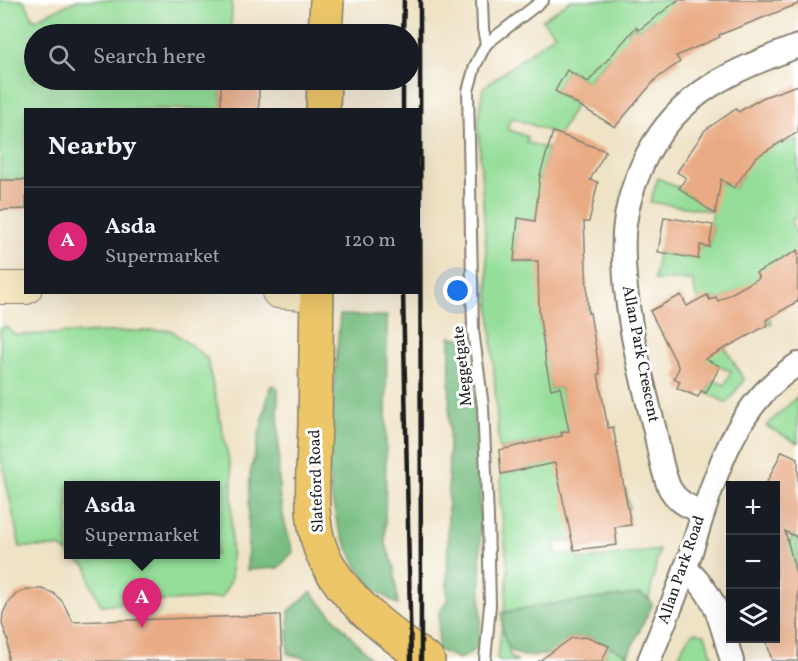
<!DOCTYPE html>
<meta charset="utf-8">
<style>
body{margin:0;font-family:Vollkorn,serif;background:#242831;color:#f1f3f6}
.controls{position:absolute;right:18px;bottom:18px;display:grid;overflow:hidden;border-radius:0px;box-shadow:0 6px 24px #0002}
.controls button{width:54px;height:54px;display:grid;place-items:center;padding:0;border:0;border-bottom:2px solid #363941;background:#171b24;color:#f1f3f6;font:30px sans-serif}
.you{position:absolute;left:458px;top:291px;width:21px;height:21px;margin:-15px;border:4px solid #fff;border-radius:50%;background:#1a73e8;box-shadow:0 0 0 9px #1a73e833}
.badge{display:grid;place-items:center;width:39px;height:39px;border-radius:50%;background:#db2777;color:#fff;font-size:20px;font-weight:700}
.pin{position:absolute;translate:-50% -50px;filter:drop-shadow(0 2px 3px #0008)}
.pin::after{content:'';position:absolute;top:32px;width:21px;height:18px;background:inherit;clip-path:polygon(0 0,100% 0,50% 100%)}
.popup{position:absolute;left:64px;top:481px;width:156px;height:78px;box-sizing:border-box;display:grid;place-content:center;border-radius:0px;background:#171b24;filter:drop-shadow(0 2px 4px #0005);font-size:20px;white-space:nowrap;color:#9ea1a6}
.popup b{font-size:22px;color:#f1f3f6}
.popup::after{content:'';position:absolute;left:50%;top:100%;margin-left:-12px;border:12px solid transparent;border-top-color:#171b24}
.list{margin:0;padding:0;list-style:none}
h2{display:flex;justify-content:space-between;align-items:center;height:78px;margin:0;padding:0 24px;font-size:26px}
h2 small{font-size:20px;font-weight:400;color:#9ea1a6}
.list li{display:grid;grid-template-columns:39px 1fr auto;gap:18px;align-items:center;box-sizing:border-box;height:108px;padding:0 24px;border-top:2px solid #363941}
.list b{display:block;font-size:22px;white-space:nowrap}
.list p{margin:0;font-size:20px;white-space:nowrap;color:#9ea1a6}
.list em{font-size:20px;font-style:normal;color:#9ea1a6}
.icon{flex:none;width:33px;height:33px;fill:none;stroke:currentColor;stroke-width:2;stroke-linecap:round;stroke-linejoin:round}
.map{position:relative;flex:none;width:798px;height:661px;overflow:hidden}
.search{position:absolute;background:#171b24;box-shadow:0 6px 24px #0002;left:24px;top:24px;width:396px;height:66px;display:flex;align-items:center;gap:15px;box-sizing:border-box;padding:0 21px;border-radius:33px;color:#9ea1a6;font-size:22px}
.panel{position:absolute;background:#171b24;box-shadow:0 6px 24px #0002;left:24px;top:108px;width:396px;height:186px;border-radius:0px}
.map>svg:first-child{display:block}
</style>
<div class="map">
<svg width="798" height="661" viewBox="0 0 798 661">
<rect width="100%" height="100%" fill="#fff"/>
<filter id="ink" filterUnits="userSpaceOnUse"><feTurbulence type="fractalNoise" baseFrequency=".0167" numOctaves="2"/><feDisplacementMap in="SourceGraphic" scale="12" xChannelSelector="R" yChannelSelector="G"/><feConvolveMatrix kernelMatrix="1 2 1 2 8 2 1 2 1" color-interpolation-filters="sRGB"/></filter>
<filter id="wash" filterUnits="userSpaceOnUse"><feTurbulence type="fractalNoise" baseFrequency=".008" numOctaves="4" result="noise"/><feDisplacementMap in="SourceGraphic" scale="24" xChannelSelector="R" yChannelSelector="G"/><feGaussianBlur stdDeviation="1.35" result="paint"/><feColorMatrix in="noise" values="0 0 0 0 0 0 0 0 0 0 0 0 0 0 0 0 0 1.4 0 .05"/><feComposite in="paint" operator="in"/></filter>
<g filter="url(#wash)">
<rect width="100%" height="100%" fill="#efe3c6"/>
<!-- green -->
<g fill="#95de99" stroke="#587d5a" stroke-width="1.5">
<polygon points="0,0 24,0 34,20 77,0 232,0 231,32 218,32 217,34 34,34 34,80 221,80 221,109 26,110 25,180 0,180"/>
<polygon points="571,0 670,0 698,44 653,19 639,30 636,26 628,32 640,49 617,61 610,56 590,78 602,88 601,89 567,70 555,91 576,104 559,135 511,117 507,129 528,137 526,142 548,149 539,180 594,196 539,197 535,221 518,219 514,261 542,262 587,299 590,313 540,319 551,389 560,387 565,409 603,401 604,408 567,416 570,431 561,433 562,436 499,450 478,123 483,88 555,34 542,20"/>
<polygon points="780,134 787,143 798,139 798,217 791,220 798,240 798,250 775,305 766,312 772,323 768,325 747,286 718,301 716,297 710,300 699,300 695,293 693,280 654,280 658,252 697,259 700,245 709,247 713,226 710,225 712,211 650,202 658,178 679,188 699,202 719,181 724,184 726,182 734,188 743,176 734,170"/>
<polygon points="7,327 15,335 171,330 207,358 232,475 231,580 221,598 101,605 90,582 88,568 70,555 216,554 216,486 68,486 68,553 60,547 20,547 0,453 0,328"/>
<polygon points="718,335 744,380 727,403 706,393 713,380 725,385 731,371 685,354"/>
<polygon points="798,396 798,443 766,426"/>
<polygon points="613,450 576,500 625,489 630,508 576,514 588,539 555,542 556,555 577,553 579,560 659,550 649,599 639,594 536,606 502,613 510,656 517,661 500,661 497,658 506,599 508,568 500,499 501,474"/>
<polygon points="793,535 798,538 798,581 793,563 776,568 776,545 786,550"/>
<path d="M 695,632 L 705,635 L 714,661 L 677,661 C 681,651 685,638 695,632 Z"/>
<polygon points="609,646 628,655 625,661 602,661"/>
</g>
<!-- forest -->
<g fill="#78bd81" stroke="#4a6c4e" stroke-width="1.5">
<polygon points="340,315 387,316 385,542 394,567 398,605 374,589 357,566 338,527 331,496 328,461"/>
<polygon points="450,337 461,338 475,388 480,493 481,619 478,646 467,656 459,659 438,650 439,613 447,601"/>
<polygon points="274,385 278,389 279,494 285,524 293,552 278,568 247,570 250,474 270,387"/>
<polygon points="311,592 373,661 316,661 288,654 289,611"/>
<path d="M 639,594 L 649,599 L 652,605 L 628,655 L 588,637 L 566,639 L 567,650 C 520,661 501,661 502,613 L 536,606 Z"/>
</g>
<g id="blocks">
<!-- building -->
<g fill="#e9ab84">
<polygon points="678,0 798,0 798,4 719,35 720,37 676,56 680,62 656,79 615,127 555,91 567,70 588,82 636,27 639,30"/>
<rect x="221" y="80" width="38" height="30"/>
<polygon points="798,85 798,132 756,157 734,188 721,179 715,214 679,188 686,178 677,172 705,130 736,109 738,112 764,97"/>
<polygon points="553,132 606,151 590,180 598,182 589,222 584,222 588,313 590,313 600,374 598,374 608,428 613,427 631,525 615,527 617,545 574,550 555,463 501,474 499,450 562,436 561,433 569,431 560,387 551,389 546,364 539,310 538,261 514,261 518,218 535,221 540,175"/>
<polygon points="0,180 26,180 26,209 0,210"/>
<polygon points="664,217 713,225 709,247 700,245 698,259 658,252"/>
<polygon points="798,250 798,301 766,320 768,325 705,359 720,366 706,393 701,391 698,397 677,388 680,381 674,378 679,368 650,311 681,295 687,306 707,295 710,300 716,297 718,301 759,278 756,273"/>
<polygon points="782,451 798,458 798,538 785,531 798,581 798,661 772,661 766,639 776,639 776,486 766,484"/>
<polygon points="27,589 42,589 53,593 62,601 73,622 280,615 282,661 8,661 8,640 2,624 3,613 8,603 16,594"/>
<polygon points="588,637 609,646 602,661 539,661 572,638"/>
</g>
</g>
</g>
<g filter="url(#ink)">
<use href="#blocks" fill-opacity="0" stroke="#868071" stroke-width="1.5"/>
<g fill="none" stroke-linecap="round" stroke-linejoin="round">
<!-- lane casing -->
<g stroke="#868071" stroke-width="14">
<g id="lane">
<polyline points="482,0 483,29 486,44 475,66 468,91 473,330 483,407 488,517 490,605 485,661"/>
<polyline points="486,44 543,0"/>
</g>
</g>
<!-- street casing -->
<g stroke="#868071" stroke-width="26">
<g id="street">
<path d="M 703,511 C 689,508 677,501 670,489 C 662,472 659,450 655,431 C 639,368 621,300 624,233 C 626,207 635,179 647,155 C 682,90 733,71 798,46"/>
<path d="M 685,568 C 718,596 720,622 732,661"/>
<path d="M 649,661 C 661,630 675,599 686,567 C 711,493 727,409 798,364"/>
</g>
</g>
<!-- secondary casing -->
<g stroke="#868071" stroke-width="34">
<g id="secondary">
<polyline points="0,288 26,288"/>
<polyline points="278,292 317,295"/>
</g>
</g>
<!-- primary casing -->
<g stroke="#868071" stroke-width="36">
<g id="primary">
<polyline points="325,34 327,0"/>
<polyline points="323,110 324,80"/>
<path d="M 317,292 C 316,336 316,381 315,424 C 314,465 306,523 325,559 C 348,604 389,632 428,661"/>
</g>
</g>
<!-- lane -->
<use href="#lane" stroke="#fff" stroke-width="10"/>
<!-- street -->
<use href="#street" stroke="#fff" stroke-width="22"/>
<!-- secondary -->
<use href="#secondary" stroke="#f7e8c3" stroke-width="32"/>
<!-- primary -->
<use href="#primary" stroke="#ecc669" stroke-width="33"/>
<!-- rail -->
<g stroke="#1c1c1c" stroke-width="4.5">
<polyline points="420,0 421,661"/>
<polyline points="403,34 404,0"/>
<polyline points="403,110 403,80"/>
<polyline points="403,292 411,661"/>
</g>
</g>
</g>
<g text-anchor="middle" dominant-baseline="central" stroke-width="6" stroke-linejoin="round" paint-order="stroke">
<!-- street labels -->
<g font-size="16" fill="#1c1c1c" stroke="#fff">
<text transform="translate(640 354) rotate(79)">Allan Park Crescent</text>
<text transform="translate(463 366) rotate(-96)">Meggetgate</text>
<text transform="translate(317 481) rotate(-92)">Slateford Road</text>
<text transform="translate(682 570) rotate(-71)">Allan Park Road</text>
</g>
</g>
</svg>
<div class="controls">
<button>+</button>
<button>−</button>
<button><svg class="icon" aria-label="layers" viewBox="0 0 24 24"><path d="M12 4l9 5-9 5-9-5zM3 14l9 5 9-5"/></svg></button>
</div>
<div class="you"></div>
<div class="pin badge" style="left:142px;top:628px">A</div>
<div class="popup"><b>Asda</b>Supermarket</div>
<div class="search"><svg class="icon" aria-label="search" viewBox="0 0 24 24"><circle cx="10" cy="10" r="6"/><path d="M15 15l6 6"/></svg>Search here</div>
<section class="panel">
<h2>Nearby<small></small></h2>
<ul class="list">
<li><span class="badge">A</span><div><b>Asda</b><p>Supermarket</p></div><em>120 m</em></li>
</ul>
</section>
</div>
